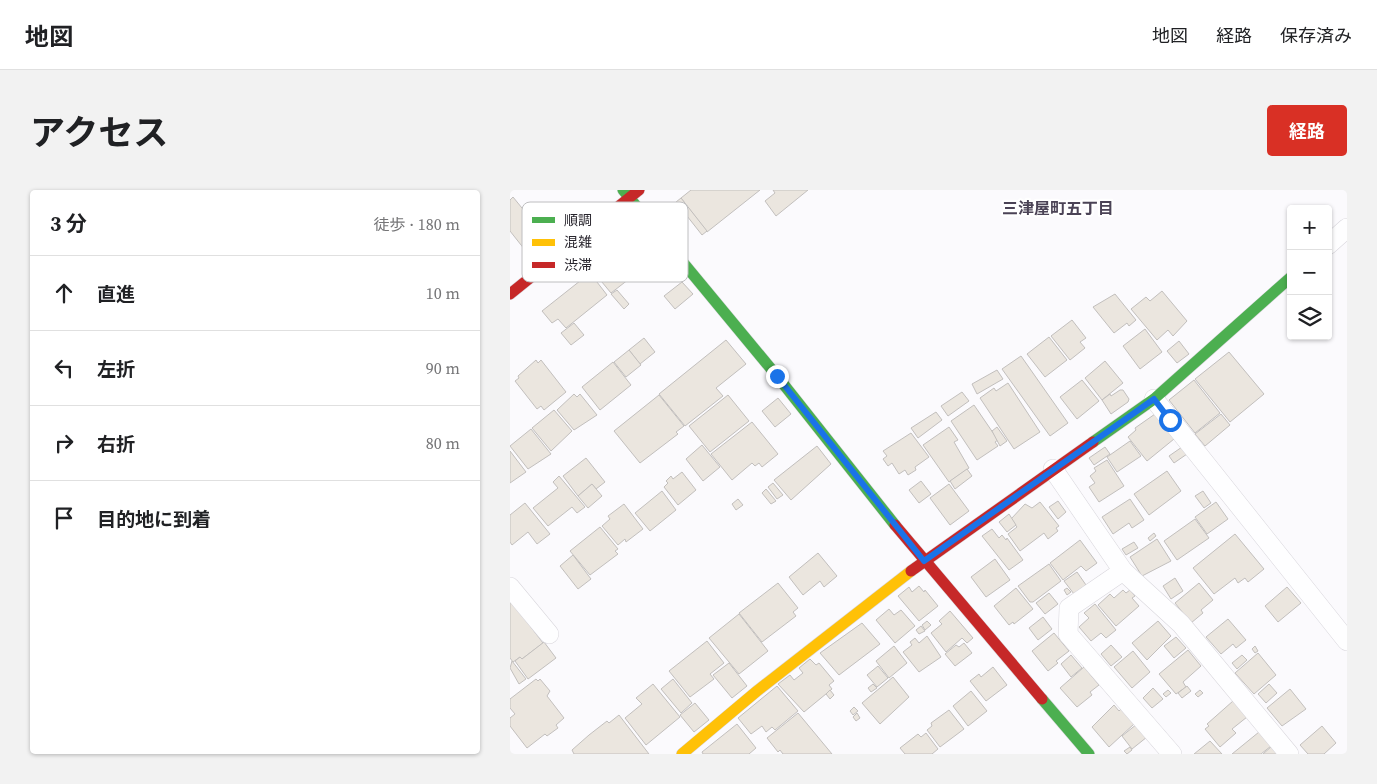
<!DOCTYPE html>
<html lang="ja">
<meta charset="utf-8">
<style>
body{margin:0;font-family:"Source Serif 4","Noto Sans JP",serif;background:#f2f2f2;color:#202124}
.controls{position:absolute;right:15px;top:15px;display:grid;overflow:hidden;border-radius:5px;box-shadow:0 1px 4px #0004}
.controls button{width:45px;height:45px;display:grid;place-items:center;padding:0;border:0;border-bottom:1px solid #e0e0e0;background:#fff;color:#202124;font:25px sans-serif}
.stop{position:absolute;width:15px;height:15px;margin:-11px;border:4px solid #1a73e8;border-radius:50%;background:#fff}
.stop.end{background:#1a73e8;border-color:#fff;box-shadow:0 1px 5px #0008}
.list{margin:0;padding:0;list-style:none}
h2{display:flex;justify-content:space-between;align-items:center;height:65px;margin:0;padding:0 20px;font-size:21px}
h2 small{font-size:16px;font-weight:400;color:#757577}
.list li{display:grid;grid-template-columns:32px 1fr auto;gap:15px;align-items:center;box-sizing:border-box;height:75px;padding:0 20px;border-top:1px solid #e0e0e0}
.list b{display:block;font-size:19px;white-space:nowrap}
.list em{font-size:16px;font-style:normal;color:#757577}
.icon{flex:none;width:28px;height:28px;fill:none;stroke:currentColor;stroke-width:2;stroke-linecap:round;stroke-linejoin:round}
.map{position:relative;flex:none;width:837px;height:564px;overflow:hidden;border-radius:5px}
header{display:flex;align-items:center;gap:30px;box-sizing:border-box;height:70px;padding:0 25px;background:#fff;border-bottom:1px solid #e0e0e0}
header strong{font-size:24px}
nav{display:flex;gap:28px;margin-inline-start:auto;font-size:18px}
.intro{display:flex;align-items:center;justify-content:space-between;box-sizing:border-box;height:120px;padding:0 30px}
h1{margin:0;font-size:35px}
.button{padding:12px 22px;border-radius:5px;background:#d93025;color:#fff;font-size:18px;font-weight:700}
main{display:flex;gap:30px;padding:0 30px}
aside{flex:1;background:#fff;border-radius:5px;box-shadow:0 1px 4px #0004}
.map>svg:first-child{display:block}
</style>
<header>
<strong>地図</strong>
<nav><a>地図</a><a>経路</a><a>保存済み</a></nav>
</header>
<div class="intro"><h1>アクセス</h1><a class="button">経路</a></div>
<main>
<aside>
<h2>3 分<small>徒歩 · 180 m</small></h2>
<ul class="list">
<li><svg class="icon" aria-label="ahead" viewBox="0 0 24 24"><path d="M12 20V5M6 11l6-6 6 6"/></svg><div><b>直進</b></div><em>10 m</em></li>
<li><svg class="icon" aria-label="left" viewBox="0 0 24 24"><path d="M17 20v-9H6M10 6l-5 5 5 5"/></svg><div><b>左折</b></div><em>90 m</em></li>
<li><svg class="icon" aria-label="right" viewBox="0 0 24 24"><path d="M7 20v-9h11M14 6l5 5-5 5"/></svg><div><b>右折</b></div><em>80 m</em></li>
<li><svg class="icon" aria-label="arrive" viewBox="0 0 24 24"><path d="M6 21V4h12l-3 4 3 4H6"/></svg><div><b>目的地に到着</b></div></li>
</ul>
</aside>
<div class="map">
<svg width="837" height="564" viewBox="0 0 837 564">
<rect width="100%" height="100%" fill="#fbfafd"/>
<!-- building -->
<g fill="#ebe6df" stroke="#c2bfbd">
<polygon points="181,0 250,0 197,42 171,8"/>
<polygon points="263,0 298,0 266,26 255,11 265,3"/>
<polygon points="3,7 34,45 15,60 0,41 0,10"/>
<polygon points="171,8 197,41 192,45 166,12"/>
<polygon points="122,48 141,72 101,103 82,80"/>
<polygon points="80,83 97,105 56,138 48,129 42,133 32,121"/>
<polygon points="172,92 183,104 165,119 154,106"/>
<polygon points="107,100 119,114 114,119 101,104"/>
<polygon points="652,101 677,131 663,146 658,140 647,150 621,119 636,107 640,111"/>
<polygon points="605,104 626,130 619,136 617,133 604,143 583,117"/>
<polygon points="562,130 576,148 570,152 575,158 560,170 541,146"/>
<polygon points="64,133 74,145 61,155 51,143"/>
<polygon points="635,139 652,162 630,179 613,156"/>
<polygon points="539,147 557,170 535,187 517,164"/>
<polygon points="134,148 145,162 130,174 119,160"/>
<polygon points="216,150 236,174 206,198 213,206 175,236 149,204"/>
<polygon points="669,151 679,164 667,173 657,161"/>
<polygon points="119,160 131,175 116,187 104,172"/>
<polygon points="719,162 754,204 720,232 685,189"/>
<polygon points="511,166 558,233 540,246 492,179"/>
<polygon points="26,170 28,173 31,170 56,202 34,220 31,216 27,219 5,191 9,188 8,186"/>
<polygon points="595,171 613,193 592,210 575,188"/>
<polygon points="103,172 121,195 90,220 72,197"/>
<polygon points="487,180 493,189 467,204 462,194"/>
<polygon points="572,190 589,211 567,229 550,207"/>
<polygon points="684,190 710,223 685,243 659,210"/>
<polygon points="498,193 530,242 504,259 470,208 484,198 486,201"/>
<polygon points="610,200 613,200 619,209 618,212 601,224 592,210 600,204 601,206"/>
<polygon points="452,202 459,211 438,226 431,216"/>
<polygon points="64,204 67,207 70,204 87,225 64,240 47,220"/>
<polygon points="149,205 174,236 166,242 168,244 130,273 104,241"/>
<polygon points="218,205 239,231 200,262 179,236"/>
<polygon points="268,208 281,224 265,237 252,221"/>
<polygon points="464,215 488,250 485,252 488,256 467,270 441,231"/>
<polygon points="44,220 62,241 41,261 22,238"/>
<polygon points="426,222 432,230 408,248 401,238"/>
<polygon points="645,224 664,249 637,271 618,247 626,240 625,238"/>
<polygon points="711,224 720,235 695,256 685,244"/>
<polygon points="242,232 268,264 252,277 249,273 245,276 242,273 222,290 201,264"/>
<polygon points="439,237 448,250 444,252 459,278 439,292 413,255"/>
<polygon points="487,237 497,251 490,256 482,241"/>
<polygon points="21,239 41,264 18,279 0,256"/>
<polygon points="401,243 419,267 405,277 406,280 398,285 395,280 389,284 382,273 378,276 373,269 377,266 373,261"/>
<polygon points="620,251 631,266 607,282 597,267"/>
<polygon points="192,255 210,277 193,291 176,269"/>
<polygon points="307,256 321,274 281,310 264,290"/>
<polygon points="595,257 600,264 584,275 579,268"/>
<polygon points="672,257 677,264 664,273 659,266"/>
<polygon points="0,261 16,282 0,293"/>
<polygon points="76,268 95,292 86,299 82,294 68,306 53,286"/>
<polygon points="597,270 614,296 589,312 579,297 585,293 580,286 586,281 584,278"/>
<polygon points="457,279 462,286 445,299 440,291"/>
<polygon points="657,281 671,301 639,325 624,304"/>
<polygon points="172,282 186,300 168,315 154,297 158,293 156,291 161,286 163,289"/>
<polygon points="49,286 75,317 67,323 62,317 38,336 23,318 48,298 43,292"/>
<polygon points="411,291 421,304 409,313 399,300"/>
<polygon points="263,293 273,305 267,309 258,297"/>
<polygon points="82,294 92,306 78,318 68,306"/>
<polygon points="439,294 459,321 440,335 420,308"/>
<polygon points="256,299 266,311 261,314 252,303"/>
<polygon points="152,301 166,320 140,341 125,323"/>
<polygon points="693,301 701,313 694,318 685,306"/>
<polygon points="228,309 233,315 226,320 222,314"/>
<polygon points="620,309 634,330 622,338 619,333 603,344 592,327"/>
<polygon points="548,311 556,322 548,329 539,317"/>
<polygon points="530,312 549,336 546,338 548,341 538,349 534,343 510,361 498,344 507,337 501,329 515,314 522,318"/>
<polygon points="706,312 718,329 697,344 685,327"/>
<polygon points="15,313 40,344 27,354 18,342 2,355 0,352 0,325"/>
<polygon points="114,314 133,339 116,352 115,349 108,355 92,336 100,329 98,326"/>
<polygon points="499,324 506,335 497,342 489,332"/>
<polygon points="685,329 699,348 667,370 654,351"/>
<polygon points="90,337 108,359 105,361 108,364 80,385 60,361"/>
<polygon points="482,339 489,348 492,345 496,350 497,348 513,370 499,380 472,346"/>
<polygon points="644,343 646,346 640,351 638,348"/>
<polygon points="725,344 754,379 738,392 735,388 728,393 725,388 704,404 683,378"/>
<polygon points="647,349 661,371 632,386 620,367"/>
<polygon points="570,350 587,373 576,381 571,376 553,390 540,373"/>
<polygon points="624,352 628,358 616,365 612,359"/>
<polygon points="308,363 327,386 314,397 310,391 293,405 279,387"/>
<polygon points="63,365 81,389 68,399 50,376"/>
<polygon points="485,369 500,390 476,407 461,387"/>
<polygon points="539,374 551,391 523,412 520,412 508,396"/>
<polygon points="567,382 576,395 564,404 554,391"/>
<polygon points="665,388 673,401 661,409 653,396"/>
<polygon points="268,393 288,418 283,422 286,426 252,452 229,423"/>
<polygon points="689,393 703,410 691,420 693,423 681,433 665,413"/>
<polygon points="409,396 414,402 415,400 428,416 409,431 388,406 399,397 402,402"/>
<polygon points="777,397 791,413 768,432 755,416"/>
<polygon points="506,398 523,419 504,434 503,432 499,435 484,416"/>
<polygon points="557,398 561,402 557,405 554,400"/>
<polygon points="613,400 616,403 620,400 625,406 622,408 629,416 606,436 588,415 600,404 604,408"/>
<polygon points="539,403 548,414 535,424 526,413"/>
<polygon points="2,412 33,453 12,469 10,467 3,472 0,468 0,413"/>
<polygon points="585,414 606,440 596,448 591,443 581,451 569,437 579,428 574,423"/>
<polygon points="379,419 384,425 391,420 405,436 385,453 366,430"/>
<polygon points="440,421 463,448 457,453 452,448 436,462 421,443 432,434 429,431"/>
<polygon points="229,424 258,461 229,484 199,448"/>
<polygon points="533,427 542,439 528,450 519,438"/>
<polygon points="718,429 736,450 726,458 723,454 711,464 696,447"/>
<polygon points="417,431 421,435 415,440 412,435"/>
<polygon points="648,431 661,446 637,470 622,453"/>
<polygon points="352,433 370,454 329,485 310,463"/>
<polygon points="411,436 415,441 409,444 406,440"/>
<polygon points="544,443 559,461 546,471 548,473 538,481 522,461"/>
<polygon points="417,446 431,467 409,482 393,462 402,455 400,452 405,448 409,453"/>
<polygon points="666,447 676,458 664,468 654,456"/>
<polygon points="197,451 214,473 200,484 204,489 180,507 159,481"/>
<polygon points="34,452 46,468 18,489 5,471 10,467 12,469"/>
<polygon points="454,453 462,463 445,476 435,464 446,455 449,457"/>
<polygon points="601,455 612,467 601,476 591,464"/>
<polygon points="384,456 397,473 379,488 366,471"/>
<polygon points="745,456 748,461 745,463 742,459"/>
<polygon points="678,460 691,476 673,492 676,497 666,504 649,484"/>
<polygon points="623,461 640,482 622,498 604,477"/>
<polygon points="748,463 766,485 744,504 725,483"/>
<polygon points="561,465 572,478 561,487 551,474"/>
<polygon points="732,465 737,470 727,479 722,473"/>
<polygon points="300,469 306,475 309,473 324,491 319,495 322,499 294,522 268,494 280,485 284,490 293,483 289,478"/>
<polygon points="2,471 16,489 9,494 0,478"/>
<polygon points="219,473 237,496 222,508 203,485"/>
<polygon points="368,476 378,488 367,497 357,485"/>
<polygon points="483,477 497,495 476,511 460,491 469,484 471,487"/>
<polygon points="574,477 589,495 580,502 582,505 567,517 550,498"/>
<polygon points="383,487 399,507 370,534 352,513"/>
<polygon points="26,489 28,491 30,489 40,501 37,506 54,528 46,535 48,538 37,546 35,544 17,558 0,536 0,528 5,524 0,518 0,509"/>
<polygon points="163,489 182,513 171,523 151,499"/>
<polygon points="143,494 170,527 136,555 115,528 132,514 126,508"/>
<polygon points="363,494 367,498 361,502 358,498"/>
<polygon points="759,494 767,503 756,513 748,504"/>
<polygon points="267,496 288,521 265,540 262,537 256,542 252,536 241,544 228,528"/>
<polygon points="677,496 681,501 672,508 668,503"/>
<polygon points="643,498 653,509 642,518 633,508"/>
<polygon points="780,499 796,519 772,536 757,518"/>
<polygon points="320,500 324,505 320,509 316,504"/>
<polygon points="658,500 661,503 656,507 653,504"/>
<polygon points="690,500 693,503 688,507 685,504"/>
<polygon points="461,501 477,521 458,536 443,516"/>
<polygon points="723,511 737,527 722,539 726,543 710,557 695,539 699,536 697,534"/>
<polygon points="185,513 199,530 184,542 170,525"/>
<polygon points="604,515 609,521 611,519 624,534 599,557 582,537"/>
<polygon points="344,517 348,521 343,525 340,521"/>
<polygon points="439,520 454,539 430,557 417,540 422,536 421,533"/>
<polygon points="288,523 322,564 273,564 270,560 268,562 257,548"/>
<polygon points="347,523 350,528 346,531 343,527"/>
<polygon points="109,525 139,564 64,564 62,560 79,545 97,531 99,533"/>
<polygon points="227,534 246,558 239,564 193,564 192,562"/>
<polygon points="627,534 637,547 622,559 612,546"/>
<polygon points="812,536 826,553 814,564 798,564 790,555"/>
<polygon points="749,542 761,556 751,564 722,564"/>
<polygon points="416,543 428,559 422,564 395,564 390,558 408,544 411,547"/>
<polygon points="700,551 712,564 684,564"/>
<polygon points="762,556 769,564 753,564"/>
<polygon points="620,557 622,560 617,564 614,561"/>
</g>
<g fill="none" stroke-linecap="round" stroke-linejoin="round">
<!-- street casing -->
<g stroke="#d8d6dc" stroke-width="20">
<g id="street">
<polyline points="818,55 837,38"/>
<polyline points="644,209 837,451"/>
<polyline points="543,279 613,381 559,418 558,444 662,564"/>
<polyline points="613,381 671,434 779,564"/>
<polyline points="0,397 39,444"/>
</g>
</g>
<!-- fast casing -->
<g stroke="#d8d6dc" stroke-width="12">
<g id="fast">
<polyline points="113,0 267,186 385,335"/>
<polyline points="583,252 644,209 781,87"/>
<polyline points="532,509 579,564"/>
</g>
</g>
<!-- slow casing -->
<g stroke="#d8d6dc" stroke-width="12">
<polyline id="slow" points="172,564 247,501 401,381"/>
</g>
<!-- jam casing -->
<g stroke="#d8d6dc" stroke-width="12">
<g id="jam">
<polyline points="0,104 129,0"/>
<polyline points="385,335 532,509"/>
<polyline points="401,381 583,252"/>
</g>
</g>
<!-- street -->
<use href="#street" stroke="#fefeff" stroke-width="19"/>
<!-- fast -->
<use href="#fast" stroke="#4caf50" stroke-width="11"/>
<!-- slow -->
<use href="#slow" stroke="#ffc107" stroke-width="11"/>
<!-- jam -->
<use href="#jam" stroke="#c62828" stroke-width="11"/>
</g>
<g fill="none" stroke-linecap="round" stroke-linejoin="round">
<!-- route -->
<polyline stroke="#1a73e8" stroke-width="6" points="267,186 414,371 644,209 660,230"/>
</g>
<g text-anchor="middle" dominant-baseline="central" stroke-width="4.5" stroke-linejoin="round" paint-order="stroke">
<!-- neighbourhood labels -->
<g font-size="16" font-weight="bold" fill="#4b4356" stroke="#fff">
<text x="548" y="18">三津屋町五丁目</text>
</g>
</g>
<!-- legend -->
<rect x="12" y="12" width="166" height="80" rx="8" fill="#fff" stroke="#bebec0" stroke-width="1"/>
<rect x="22" y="27" width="23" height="6" fill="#4caf50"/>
<rect x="22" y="49" width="23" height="7" fill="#ffc107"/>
<rect x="22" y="72" width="23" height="6" fill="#c62828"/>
<g font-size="14" fill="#28252d">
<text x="54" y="35">順調</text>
<text x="54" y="57">混雑</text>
<text x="54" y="80">渋滞</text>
</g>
</svg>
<div class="controls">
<button>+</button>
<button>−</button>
<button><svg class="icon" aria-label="layers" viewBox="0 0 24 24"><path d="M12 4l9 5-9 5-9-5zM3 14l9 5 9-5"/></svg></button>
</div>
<div class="stop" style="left:660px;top:230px"></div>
<div class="stop end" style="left:267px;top:186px"></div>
</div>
</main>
